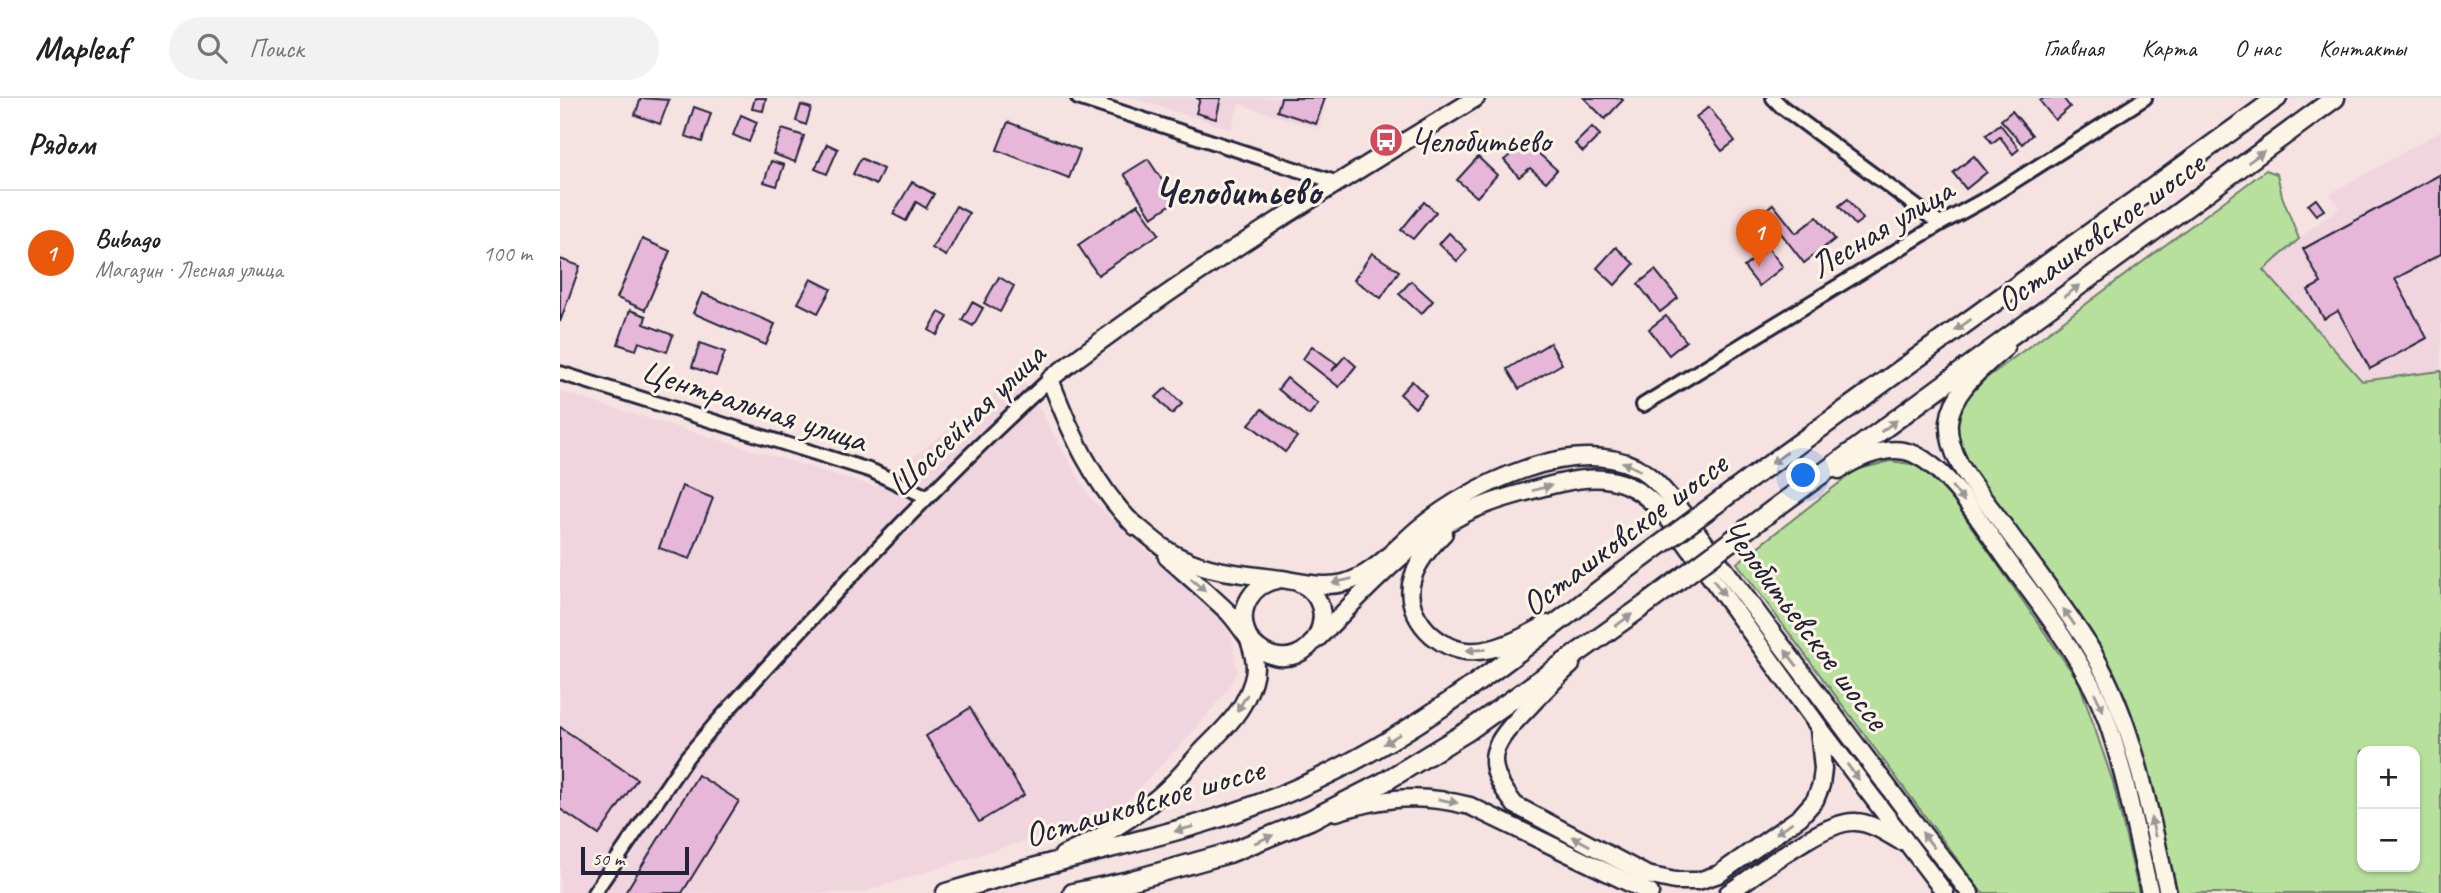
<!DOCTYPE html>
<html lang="ru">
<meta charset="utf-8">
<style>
body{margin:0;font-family:Caveat,sans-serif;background:#f2f2f2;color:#222}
.controls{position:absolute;right:21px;bottom:21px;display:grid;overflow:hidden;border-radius:14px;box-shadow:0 2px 5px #0004}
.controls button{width:63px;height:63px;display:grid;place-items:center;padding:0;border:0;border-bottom:2px solid #e0e0e0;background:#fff;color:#222;font:35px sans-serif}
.scale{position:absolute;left:21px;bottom:18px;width:108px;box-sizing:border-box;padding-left:7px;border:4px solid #22223b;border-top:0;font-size:19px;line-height:24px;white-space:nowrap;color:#22223b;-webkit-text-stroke:5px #fcf5e5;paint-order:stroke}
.you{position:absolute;left:1244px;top:378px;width:24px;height:24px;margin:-18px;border:5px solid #fff;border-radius:50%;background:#1a73e8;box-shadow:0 0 0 10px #1a73e833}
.badge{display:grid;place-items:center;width:46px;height:46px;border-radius:50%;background:#ea580c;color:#fff;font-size:23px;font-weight:700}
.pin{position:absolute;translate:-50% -58px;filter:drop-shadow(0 2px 4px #0008)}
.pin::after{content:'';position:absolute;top:37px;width:24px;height:21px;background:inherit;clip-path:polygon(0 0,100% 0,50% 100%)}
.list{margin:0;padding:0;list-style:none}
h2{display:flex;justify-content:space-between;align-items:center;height:91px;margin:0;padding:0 28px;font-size:30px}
h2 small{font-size:23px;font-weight:400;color:#767676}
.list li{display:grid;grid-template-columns:46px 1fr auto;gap:21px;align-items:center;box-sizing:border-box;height:126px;padding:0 28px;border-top:2px solid #e0e0e0}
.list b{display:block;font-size:26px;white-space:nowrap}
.list p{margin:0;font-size:23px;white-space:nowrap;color:#767676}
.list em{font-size:23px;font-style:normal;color:#767676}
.icon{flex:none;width:38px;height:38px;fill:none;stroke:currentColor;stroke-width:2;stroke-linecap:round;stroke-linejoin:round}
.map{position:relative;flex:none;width:1881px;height:795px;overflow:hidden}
header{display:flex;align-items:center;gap:42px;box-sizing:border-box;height:98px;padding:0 35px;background:#fff;border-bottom:2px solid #e0e0e0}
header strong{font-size:33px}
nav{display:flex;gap:38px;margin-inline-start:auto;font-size:24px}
.search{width:490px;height:63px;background:#f2f2f2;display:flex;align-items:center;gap:18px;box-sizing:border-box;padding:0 24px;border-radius:38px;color:#767676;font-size:26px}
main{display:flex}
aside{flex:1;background:#fff}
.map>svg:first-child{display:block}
</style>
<header>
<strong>Mapleaf</strong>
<div class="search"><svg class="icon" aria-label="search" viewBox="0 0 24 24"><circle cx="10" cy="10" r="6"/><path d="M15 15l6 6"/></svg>Поиск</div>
<nav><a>Главная</a><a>Карта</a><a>О нас</a><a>Контакты</a></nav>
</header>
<main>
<aside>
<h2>Рядом<small></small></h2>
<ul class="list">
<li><span class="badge">1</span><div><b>Bubago</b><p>Магазин · Лесная улица</p></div><em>100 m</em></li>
</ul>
</aside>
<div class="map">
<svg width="1881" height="795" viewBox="0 0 1881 795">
<rect width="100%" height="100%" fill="#f5e2e1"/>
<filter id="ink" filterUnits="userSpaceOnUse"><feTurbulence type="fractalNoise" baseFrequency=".0143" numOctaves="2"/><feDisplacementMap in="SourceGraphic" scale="14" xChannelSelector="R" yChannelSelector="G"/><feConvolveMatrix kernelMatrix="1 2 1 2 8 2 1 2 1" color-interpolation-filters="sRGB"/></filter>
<g filter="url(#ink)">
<!-- built -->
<g fill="#f0d5df">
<polygon points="573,0 767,0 759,31 679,6 671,31"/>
<polygon points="1881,33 1881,273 1803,283 1704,171 1747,134 1779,110 1770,96"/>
<polygon points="459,275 530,400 658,519 671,537 677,574 667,592 634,633 567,703 530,725 441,750 300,795 0,795 0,294 316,389"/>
</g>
<!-- green -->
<g fill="#b7e09c" stroke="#6c816c" stroke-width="2" fill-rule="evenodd">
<path d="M 1706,72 L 1717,76 L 1722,98 L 1739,141 L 1704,172 L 1802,283 L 1881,273 L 1881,795 L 1614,795 L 1570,617 L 1421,386 C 1408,364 1388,333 1402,308 C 1407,299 1417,290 1424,282 ZM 1802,653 L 1855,653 L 1855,769 L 1802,769 Z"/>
<polygon points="1331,363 1357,367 1389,396 1519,584 1553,684 1579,795 1422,795 1177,465 1296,372"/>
</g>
<!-- building -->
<g fill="#e6b7d9" stroke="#22223b" stroke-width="2">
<polygon points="81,0 109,2 100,26 75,17"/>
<polygon points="195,0 206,0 203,13 192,11"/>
<polygon points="636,0 661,0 656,21 636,15 640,1"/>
<polygon points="721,0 765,0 756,26 717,13"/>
<polygon points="1024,0 1061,0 1063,2 1045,21"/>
<polygon points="1484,0 1503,0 1510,9 1495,22 1480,3"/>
<polygon points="241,7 251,10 246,27 236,23"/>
<polygon points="134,9 151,15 142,44 125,38"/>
<polygon points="1149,9 1175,43 1162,53 1136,19"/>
<polygon points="1452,13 1472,37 1462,46 1441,22"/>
<polygon points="181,17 197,24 189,44 173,37"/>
<polygon points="448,24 520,52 509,80 437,52"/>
<polygon points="1440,26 1459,51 1453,56 1440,39 1432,45 1426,37"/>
<polygon points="1032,29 1040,37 1023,54 1015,46"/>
<polygon points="222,31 244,38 235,64 213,56"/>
<polygon points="966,44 997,72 986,84 970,70 959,79 944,62"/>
<polygon points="267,46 278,51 267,76 255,71"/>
<polygon points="1414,58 1427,74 1406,91 1393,75"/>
<polygon points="918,59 937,77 917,99 897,82"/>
<polygon points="301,60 323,71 316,87 293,76"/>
<polygon points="588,61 616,103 592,119 564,76"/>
<polygon points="211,63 224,67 217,88 204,84"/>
<polygon points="1881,76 1881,156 1835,181 1867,240 1810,271 1778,213 1764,221 1748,192 1761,185 1743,151"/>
<polygon points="352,84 374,96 366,110 356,104 346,123 333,116"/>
<polygon points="1288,101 1303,121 1295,127 1279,108"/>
<polygon points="1756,101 1764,112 1756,117 1748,107"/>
<polygon points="864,104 876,114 853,141 841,132"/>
<polygon points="578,106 599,136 538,177 518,147"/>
<polygon points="1213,106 1236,135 1257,119 1275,141 1244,165 1204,113"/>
<polygon points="396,108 409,115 386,158 372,150"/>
<polygon points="889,135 907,152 897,163 879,146"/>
<polygon points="82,141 110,153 85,212 57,200"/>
<polygon points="1056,149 1074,166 1055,187 1037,170"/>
<polygon points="1208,150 1223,169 1199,188 1184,169"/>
<polygon points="812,155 839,173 821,200 794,182"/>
<polygon points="0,161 20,168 0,224"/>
<polygon points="1095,172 1118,200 1100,214 1078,186"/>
<polygon points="439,179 454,188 440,214 424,205"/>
<polygon points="251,181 271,191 258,215 238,205"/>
<polygon points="851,183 873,203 861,216 839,196"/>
<polygon points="142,195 215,226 206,247 133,215"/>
<polygon points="412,204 423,210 413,228 402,222"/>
<polygon points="70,212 86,218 84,226 113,237 107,254 79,244 76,252 58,246"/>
<polygon points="379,214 388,219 377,237 369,232"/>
<polygon points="1106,218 1126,243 1109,257 1089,231"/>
<polygon points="140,245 165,254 156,278 132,269"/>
<polygon points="990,245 1002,266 959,291 947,271"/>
<polygon points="752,248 777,266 772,273 785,258 796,268 779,289 743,261"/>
<polygon points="727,280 758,306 749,317 718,291"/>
<polygon points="852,283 866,297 855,310 840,296"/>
<polygon points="606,290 622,306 612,316 596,299"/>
<polygon points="702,311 737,339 725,354 689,326"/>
<polygon points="122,388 153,400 130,461 99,450"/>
<polygon points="410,610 464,697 419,724 366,638"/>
<polygon points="0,629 77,681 39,737 0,711"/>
<polygon points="138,677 179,703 122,795 65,795"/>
</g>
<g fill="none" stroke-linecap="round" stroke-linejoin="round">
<!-- minor casing -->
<g stroke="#22223b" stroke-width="18">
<g id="minor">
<polyline points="518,0 778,85"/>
<polyline points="1213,0 1222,9 1380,126"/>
<polyline points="0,275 312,373 367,399"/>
<polyline points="1083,307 1380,126 1431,98 1585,0"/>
<path d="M 34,795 L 127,659 L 157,624 C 264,506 373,388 490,281"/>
</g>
</g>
<!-- tertiary casing -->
<g stroke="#22223b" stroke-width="21">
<g id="tertiary">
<path d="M 1446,249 C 1424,269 1392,292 1389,324 C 1388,337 1393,353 1399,365 C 1409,383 1423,400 1436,417 C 1466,459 1498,500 1526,543 C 1574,619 1588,709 1608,795"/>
<path d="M 1279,372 C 1300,359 1329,345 1354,356 C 1392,374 1421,426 1445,459 C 1481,509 1524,561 1546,620 C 1566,676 1576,737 1590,795"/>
<path d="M 571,423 C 587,436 603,452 622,460 C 653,475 687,476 721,481 C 741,484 763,490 784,485 C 814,477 837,448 860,429 C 912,387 1011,338 1076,369 C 1093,378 1106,395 1118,409 L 1364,737 L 1410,795"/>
<path d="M 576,429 C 533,386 511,336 490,281 C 625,177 771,88 916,0"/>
<path d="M 884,435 C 872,447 858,463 853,479 C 841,513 873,549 906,553 C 933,556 964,539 987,526"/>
<path d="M 607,459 C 627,477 648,495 668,514 C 680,526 688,545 704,554 C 751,579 787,507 739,485"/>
<path d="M 757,541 C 802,497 847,444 904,416 C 928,404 954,397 980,390 C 1039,374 1069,374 1110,423 L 1259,629 L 1385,795"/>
<path d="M 1011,567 C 996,580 982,595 968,610 C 933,646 919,661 955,707 L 1087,777 L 1115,783 L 1138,783 L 1159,776 L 1240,719 L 1255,702 L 1261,687 L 1263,671 L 1259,631"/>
<path d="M 776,714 C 825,699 860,695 910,708 L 1090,795"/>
<path d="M 503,757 C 538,741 569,724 598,699 C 616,684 630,665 646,649 C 661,634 677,619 686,600 C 691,590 695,580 695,569 C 695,556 690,546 686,533 C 678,509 693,486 717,482"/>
<path d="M 1168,795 C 1196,777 1265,721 1296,724 C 1312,725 1326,735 1340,743"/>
</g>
</g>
<!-- secondary casing -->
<g stroke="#22223b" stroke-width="23">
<g id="secondary">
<polyline points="1191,380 1717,0"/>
<polyline points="1214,411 1775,0"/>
<path d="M 386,795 C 430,782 474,769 519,758 C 592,739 666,722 736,691 C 856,639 958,554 1062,475"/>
<polyline points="513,795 569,783 669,755 750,722 824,684 908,633 1085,507"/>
</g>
</g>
<!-- minor -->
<use href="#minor" stroke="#fcf5e5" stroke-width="12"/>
<!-- tertiary -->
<use href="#tertiary" stroke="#fcf5e5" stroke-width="16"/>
<!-- secondary -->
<use href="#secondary" stroke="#fcf5e5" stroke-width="18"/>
<!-- secondary-bridge casing -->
<g stroke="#22223b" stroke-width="23" stroke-linecap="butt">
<g id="secondary-bridge">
<polyline points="1062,475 1191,380"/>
<polyline points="1085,507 1214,411"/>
</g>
</g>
<!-- secondary-bridge -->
<use href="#secondary-bridge" stroke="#fcf5e5" stroke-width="18"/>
</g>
<!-- one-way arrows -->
<defs><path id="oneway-solid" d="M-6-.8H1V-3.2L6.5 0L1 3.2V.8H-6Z" transform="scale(1.75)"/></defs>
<g fill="#9a9698">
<use href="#oneway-solid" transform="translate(1696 59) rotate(-36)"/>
<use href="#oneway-solid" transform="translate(1512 193) rotate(-36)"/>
<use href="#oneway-solid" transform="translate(1403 227) rotate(144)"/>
<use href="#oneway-solid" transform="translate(1329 328) rotate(-36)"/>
<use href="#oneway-solid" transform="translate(1219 360) rotate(144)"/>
<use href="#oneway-solid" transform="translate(1071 368) rotate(-155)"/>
<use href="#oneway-solid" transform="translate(982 390) rotate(-15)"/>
<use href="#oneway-solid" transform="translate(1398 396) rotate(51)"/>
<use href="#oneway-solid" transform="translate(782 483) rotate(167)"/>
<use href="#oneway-solid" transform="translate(638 487) rotate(42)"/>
<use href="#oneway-solid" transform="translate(1159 490) rotate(54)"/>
<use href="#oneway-solid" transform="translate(1509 519) rotate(-125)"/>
<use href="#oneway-solid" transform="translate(1064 522) rotate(-36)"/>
<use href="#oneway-solid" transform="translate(916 552) rotate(176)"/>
<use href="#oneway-solid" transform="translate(1231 560) rotate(-127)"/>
<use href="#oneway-solid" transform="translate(1539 604) rotate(65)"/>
<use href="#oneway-solid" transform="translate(682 605) rotate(121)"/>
<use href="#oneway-solid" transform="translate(832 641) rotate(148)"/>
<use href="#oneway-solid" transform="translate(1293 674) rotate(53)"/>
<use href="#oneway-solid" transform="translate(888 703) rotate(12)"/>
<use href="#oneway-solid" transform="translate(1593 729) rotate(-103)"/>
<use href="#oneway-solid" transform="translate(1224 730) rotate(145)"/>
<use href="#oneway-solid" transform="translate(624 731) rotate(165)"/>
<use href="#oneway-solid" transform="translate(704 741) rotate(-23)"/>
<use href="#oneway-solid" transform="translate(1368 742) rotate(-128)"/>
<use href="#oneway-solid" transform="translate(1021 743) rotate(-152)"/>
</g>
</g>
<!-- icons -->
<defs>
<g id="bus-disc" transform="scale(1.75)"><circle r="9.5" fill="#d1495b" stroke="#fcf5e5"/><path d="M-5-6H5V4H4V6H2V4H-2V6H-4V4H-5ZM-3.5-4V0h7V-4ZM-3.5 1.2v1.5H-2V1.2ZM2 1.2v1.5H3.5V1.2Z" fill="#fff"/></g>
</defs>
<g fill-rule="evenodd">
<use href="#bus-disc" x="826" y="42"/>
</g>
<g text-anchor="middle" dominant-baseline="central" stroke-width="6" stroke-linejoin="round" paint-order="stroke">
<!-- poi labels -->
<g font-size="35" fill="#22223b" stroke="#fcf5e5" text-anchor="start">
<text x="850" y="42">Челобитьево</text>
</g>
<!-- street labels -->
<g font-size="35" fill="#22223b" stroke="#fcf5e5">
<text transform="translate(1321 130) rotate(-31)">Лесная улица</text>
<text transform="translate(1540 134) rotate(-36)">Осташковское шоссе</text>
<text transform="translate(194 307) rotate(18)">Центральная улица</text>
<text transform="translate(406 322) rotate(-44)">Шоссейная улица</text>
<text transform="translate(1064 436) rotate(-37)">Осташковское шоссе</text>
<text transform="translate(1245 526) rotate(53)">Челобитьевское шоссе</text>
<text transform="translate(584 704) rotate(-16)">Осташковское шоссе</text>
</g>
<!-- quarter labels -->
<g font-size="38" font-weight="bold" fill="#22223b" stroke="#fcf5e5">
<text x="677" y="93">Челобитьево</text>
</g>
</g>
</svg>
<div class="controls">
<button>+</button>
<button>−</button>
</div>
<div class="scale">50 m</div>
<div class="you"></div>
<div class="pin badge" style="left:1199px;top:169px">1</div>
</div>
</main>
